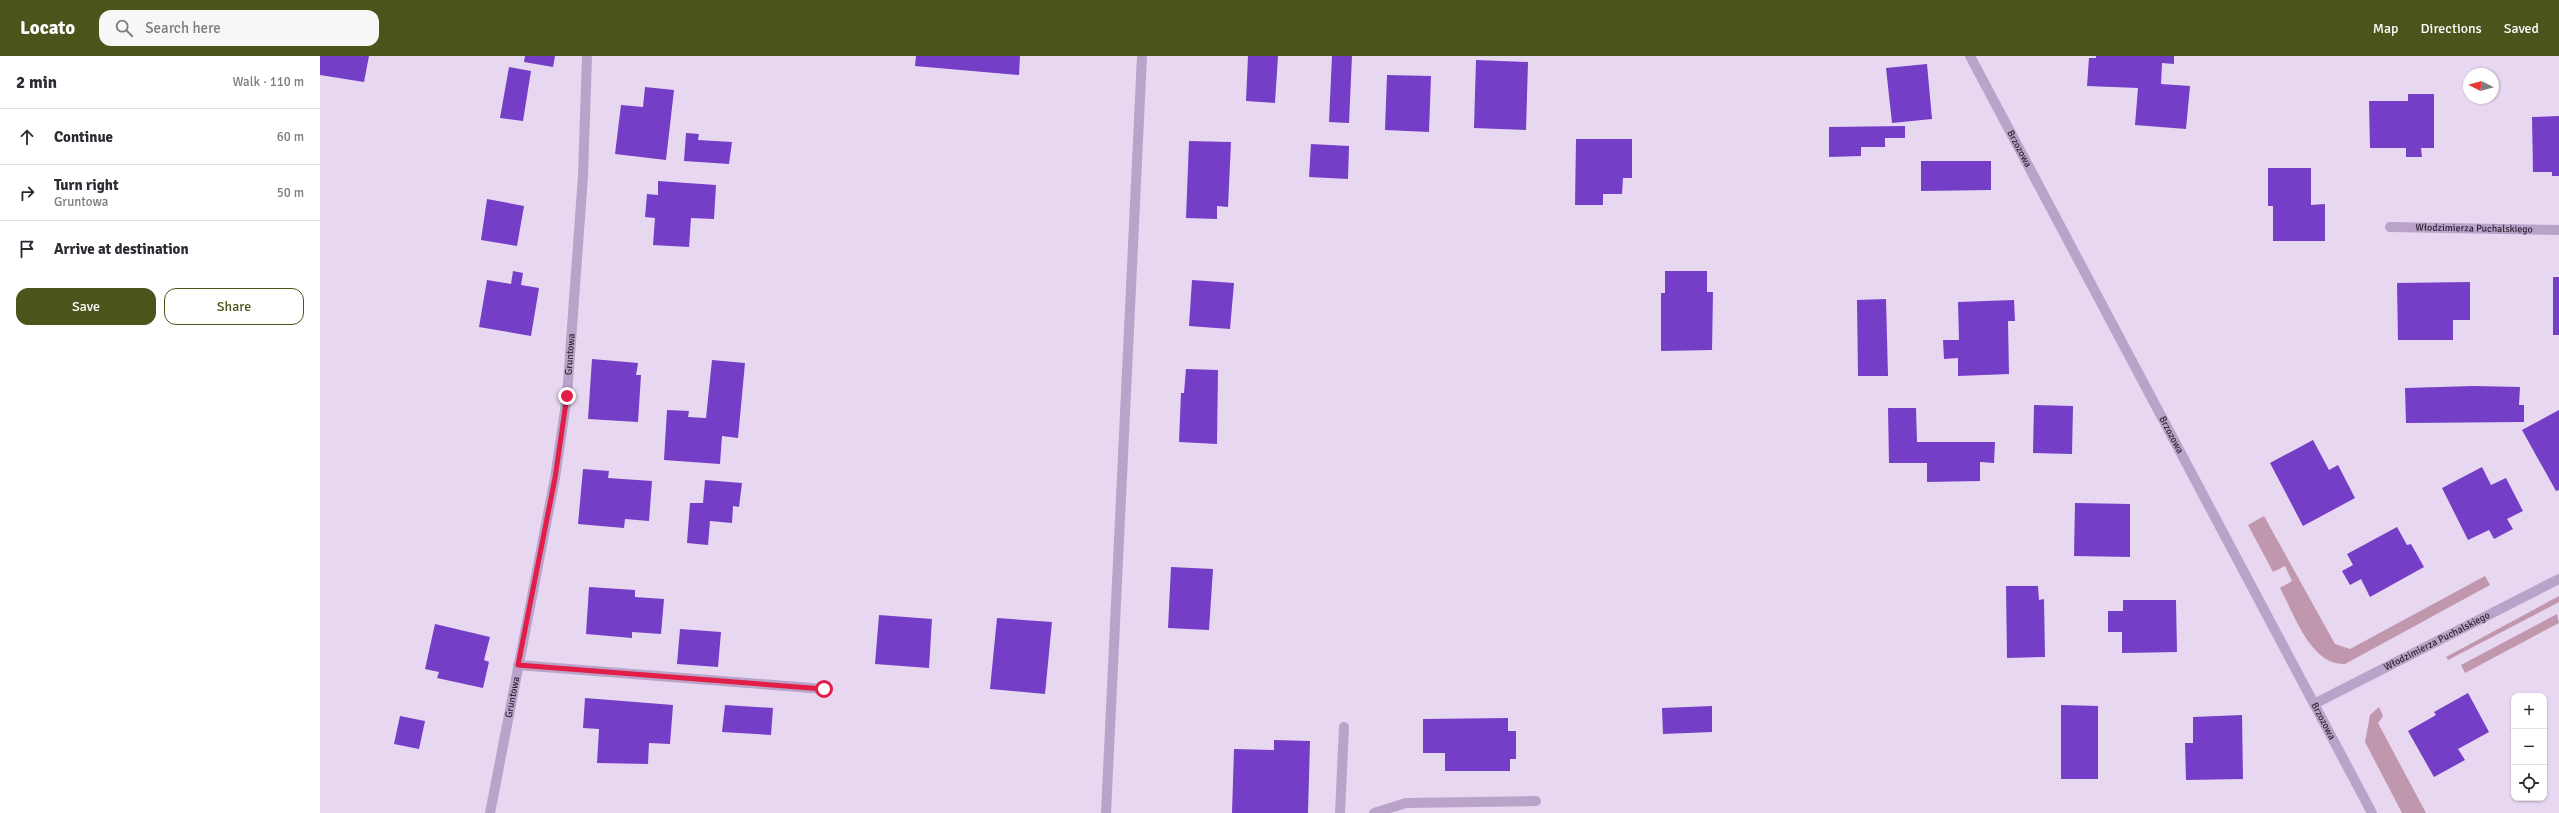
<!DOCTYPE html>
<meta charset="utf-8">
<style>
body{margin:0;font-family:Signika,sans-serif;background:#f7f7f7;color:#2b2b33}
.controls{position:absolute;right:12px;bottom:12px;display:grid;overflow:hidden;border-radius:8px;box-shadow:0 1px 3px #0004}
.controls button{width:36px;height:36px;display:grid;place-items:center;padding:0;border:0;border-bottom:1px solid #e1e1e2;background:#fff;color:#2b2b33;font:20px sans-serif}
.compass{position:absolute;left:2143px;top:12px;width:36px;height:36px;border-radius:50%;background:#fff;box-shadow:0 1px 3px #0004;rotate:276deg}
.stop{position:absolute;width:12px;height:12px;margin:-9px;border:3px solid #e11d48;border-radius:50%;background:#fff}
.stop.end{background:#e11d48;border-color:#fff;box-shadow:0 1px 4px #0008}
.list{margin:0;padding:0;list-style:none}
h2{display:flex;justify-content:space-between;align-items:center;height:52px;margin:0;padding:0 16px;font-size:17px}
h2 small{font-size:13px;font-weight:400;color:#7c7c81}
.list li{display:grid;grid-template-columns:26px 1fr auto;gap:12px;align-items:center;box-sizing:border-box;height:56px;padding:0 16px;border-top:1px solid #e1e1e2}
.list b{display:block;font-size:15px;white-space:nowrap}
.list p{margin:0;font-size:13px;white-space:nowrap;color:#7c7c81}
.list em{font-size:13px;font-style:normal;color:#7c7c81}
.actions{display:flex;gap:8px;padding:12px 16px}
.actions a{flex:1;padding:9px 0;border:1px solid #49551b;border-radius:12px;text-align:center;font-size:14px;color:#49551b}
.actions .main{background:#49551b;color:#fff}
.icon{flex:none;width:22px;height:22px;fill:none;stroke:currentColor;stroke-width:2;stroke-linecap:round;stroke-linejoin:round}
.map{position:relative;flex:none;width:2239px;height:757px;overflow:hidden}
header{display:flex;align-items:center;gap:24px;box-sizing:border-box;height:56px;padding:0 20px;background:#49551b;color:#fff}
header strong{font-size:19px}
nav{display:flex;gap:22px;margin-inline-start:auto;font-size:14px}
.search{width:280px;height:36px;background:#f7f7f7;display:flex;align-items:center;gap:10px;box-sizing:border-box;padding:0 14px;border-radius:12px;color:#7c7c81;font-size:15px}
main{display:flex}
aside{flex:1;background:#fff}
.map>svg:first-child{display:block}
</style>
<header>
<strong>Locato</strong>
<div class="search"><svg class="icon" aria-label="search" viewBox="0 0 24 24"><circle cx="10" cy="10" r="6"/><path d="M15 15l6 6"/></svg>Search here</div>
<nav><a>Map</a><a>Directions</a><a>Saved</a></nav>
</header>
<main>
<aside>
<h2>2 min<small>Walk · 110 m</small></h2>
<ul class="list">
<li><svg class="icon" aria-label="ahead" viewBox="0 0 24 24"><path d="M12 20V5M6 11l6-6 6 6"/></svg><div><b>Continue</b></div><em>60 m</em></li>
<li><svg class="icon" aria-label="right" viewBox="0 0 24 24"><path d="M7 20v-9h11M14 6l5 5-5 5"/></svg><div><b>Turn right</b><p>Gruntowa</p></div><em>50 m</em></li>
<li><svg class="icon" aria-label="arrive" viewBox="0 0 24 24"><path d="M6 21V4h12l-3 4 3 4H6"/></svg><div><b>Arrive at destination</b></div></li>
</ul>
<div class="actions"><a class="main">Save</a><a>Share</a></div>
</aside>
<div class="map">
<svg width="2239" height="757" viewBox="0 0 2239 757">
<rect width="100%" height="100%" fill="#e8d7f1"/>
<!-- green -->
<g fill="#c097ac">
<path d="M 1944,460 L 2015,588 L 2030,593 L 2165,520 L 2170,529 L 2025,608 C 1991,610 1974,558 1960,532 L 1972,525 L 1965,510 L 1953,516 L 1928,469 Z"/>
<polygon points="2239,540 2239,546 2128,604 2126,601"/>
<polygon points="2237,558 2239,567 2145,617 2141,609"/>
<polygon points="2059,651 2063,660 2058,667 2106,757 2082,757 2045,686 2050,659"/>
</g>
<!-- building -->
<g fill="#743ec7">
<polygon points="0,0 49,0 44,26 0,19"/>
<polygon points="205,0 235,0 233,11 204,6"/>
<polygon points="596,0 700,0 699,19 595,10"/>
<polygon points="928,0 958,0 955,47 926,45"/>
<polygon points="1012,0 1032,0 1029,67 1009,66"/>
<polygon points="1776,0 1854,0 1854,8 1842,7 1841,28 1870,30 1866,73 1815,69 1818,32 1767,30 1769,2 1776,2"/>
<polygon points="1156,4 1208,6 1206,74 1154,72"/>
<polygon points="1607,8 1612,63 1572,67 1566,12"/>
<polygon points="189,11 211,15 203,65 180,62"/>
<polygon points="1067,19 1111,20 1109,76 1065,74"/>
<polygon points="325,31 354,34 346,104 295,98 301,49 323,51"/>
<polygon points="2088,38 2114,38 2114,92 2101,92 2102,101 2086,101 2086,92 2050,92 2049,45 2088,45"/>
<polygon points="2239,60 2239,120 2232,120 2232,116 2213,116 2212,61"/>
<polygon points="1585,70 1585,82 1565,82 1565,91 1541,91 1541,100 1509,101 1509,71"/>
<polygon points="366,77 379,78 378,84 412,86 409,108 364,105"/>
<polygon points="1256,83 1312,83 1312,122 1303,122 1302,138 1283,138 1283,149 1255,149"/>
<polygon points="869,85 911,86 908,151 897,150 897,163 866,162"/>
<polygon points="991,88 1029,90 1028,123 989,121"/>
<polygon points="1601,105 1671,105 1671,134 1601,135"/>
<polygon points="1948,112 1991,112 1991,149 2005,148 2005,185 1953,185 1953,150 1948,150"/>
<polygon points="338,125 396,129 394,163 371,162 369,191 333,189 335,162 325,161 327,138 338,139"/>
<polygon points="167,143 204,150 197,190 161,184"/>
<polygon points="193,215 203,217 201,229 219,232 211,280 159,271 167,224 191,228"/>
<polygon points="1345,215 1387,215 1387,236 1393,236 1392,294 1341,295 1341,237 1345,237"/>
<rect x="2233" y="221" width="6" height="58"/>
<polygon points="872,224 914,227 910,273 869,270"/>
<polygon points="2150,226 2150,264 2133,264 2133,284 2078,284 2077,227"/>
<polygon points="1566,243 1568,320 1538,320 1537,244"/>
<polygon points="1694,244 1695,265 1688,265 1689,318 1638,320 1638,302 1624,303 1623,284 1639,284 1638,246"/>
<polygon points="272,303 318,307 316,319 321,319 318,366 268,363"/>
<polygon points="392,304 425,307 418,382 402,380 400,408 344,404 347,354 369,355 368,361 386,362"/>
<polygon points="866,313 898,314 897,388 859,386 861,337 864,337"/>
<polygon points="2154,330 2200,331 2199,349 2204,349 2204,366 2086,367 2085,332"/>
<polygon points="1714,349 1753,350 1752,398 1713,397"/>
<polygon points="1568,352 1596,352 1597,386 1675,386 1674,407 1660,406 1660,425 1607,426 1607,407 1569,407"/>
<polygon points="2239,354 2239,434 2236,435 2202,374"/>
<polygon points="1993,384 2009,414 2018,409 2035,442 1983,470 1950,407"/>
<polygon points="2162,411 2171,429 2186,422 2203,455 2187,463 2193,473 2174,483 2169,474 2148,484 2122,432"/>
<polygon points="263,413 289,415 288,422 332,425 329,465 305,463 304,472 258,468"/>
<polygon points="385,424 422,427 419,451 413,450 412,467 390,465 388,489 367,487 370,447 383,447"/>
<polygon points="1755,447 1810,448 1810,501 1754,500"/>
<polygon points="2077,471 2087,489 2091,488 2104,511 2050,541 2041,523 2030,529 2022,515 2033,509 2027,498"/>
<polygon points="851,511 893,513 889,574 848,572"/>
<polygon points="1686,530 1718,530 1719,544 1724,543 1725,601 1687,602"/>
<polygon points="269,531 315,534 315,541 344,543 341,578 312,576 312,582 266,578"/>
<polygon points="1803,544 1856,544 1857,596 1802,597 1802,576 1788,576 1788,555 1803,555"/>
<polygon points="559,559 612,563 609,612 555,608"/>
<polygon points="677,562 732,566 725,638 670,633"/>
<polygon points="115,568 170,581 164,604 169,606 163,632 117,622 119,616 105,613"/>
<polygon points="360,573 401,576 398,611 357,608"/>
<polygon points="2148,637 2169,676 2138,693 2145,704 2114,721 2088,675 2116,659 2114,656"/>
<polygon points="265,642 353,649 350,688 329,687 328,708 277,707 279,673 263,672"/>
<polygon points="405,649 453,652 451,679 402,676"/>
<polygon points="1741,649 1778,650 1778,723 1741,723"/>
<polygon points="1392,650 1392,676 1343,678 1342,652"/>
<polygon points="1922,659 1923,723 1866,724 1865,687 1873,687 1873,661"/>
<polygon points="80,660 105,665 99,693 74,688"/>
<polygon points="1188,662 1188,675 1196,675 1196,703 1190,703 1190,715 1125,715 1125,697 1103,697 1103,663"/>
<polygon points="954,684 990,685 988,757 912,757 914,693 954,694"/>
</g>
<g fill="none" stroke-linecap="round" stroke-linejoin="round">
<!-- lane -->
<g stroke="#baa3c9" stroke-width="10">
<path id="s1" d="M 2070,171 L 2239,174"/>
<polyline points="198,609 504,633"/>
<polyline points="1020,757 1024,671"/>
<polyline points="1054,757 1086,747 1216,745"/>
</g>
<!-- street -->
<g stroke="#baa3c9" stroke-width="10">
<path id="s2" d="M 1650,0 L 2052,757"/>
<path id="s3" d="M 1994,648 L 2239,523"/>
<path id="s4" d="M 170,757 L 235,422 L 247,340 L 263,120 L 267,0"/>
<polyline points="786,757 822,0"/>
</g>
</g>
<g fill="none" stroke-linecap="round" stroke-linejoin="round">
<!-- route -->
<polyline stroke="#e11d48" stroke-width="5" points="247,340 235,422 198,609 504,633"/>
</g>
<g text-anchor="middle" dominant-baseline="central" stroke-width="4" stroke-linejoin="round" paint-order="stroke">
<!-- street labels -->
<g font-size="10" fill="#2c2534" stroke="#f2e3f9">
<text stroke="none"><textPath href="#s2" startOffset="105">Brzozowa</textPath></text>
<text stroke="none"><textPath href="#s1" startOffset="84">Włodzimierza Puchalskiego</textPath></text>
<text stroke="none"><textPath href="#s4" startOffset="466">Gruntowa</textPath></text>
<text stroke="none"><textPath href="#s2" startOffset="429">Brzozowa</textPath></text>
<text stroke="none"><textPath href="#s3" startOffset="138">Włodzimierza Puchalskiego</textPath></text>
<text stroke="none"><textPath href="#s4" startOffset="118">Gruntowa</textPath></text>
<text stroke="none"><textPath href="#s2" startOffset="753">Brzozowa</textPath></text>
</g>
</g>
</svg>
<div class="controls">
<button>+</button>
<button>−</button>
<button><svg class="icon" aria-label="locate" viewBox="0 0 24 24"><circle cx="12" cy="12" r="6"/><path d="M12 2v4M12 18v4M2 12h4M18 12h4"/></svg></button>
</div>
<svg class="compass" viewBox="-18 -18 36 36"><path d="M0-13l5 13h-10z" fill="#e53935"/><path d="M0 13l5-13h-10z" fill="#7c7c81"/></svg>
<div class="stop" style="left:504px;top:633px"></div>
<div class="stop end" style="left:247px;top:340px"></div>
</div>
</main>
